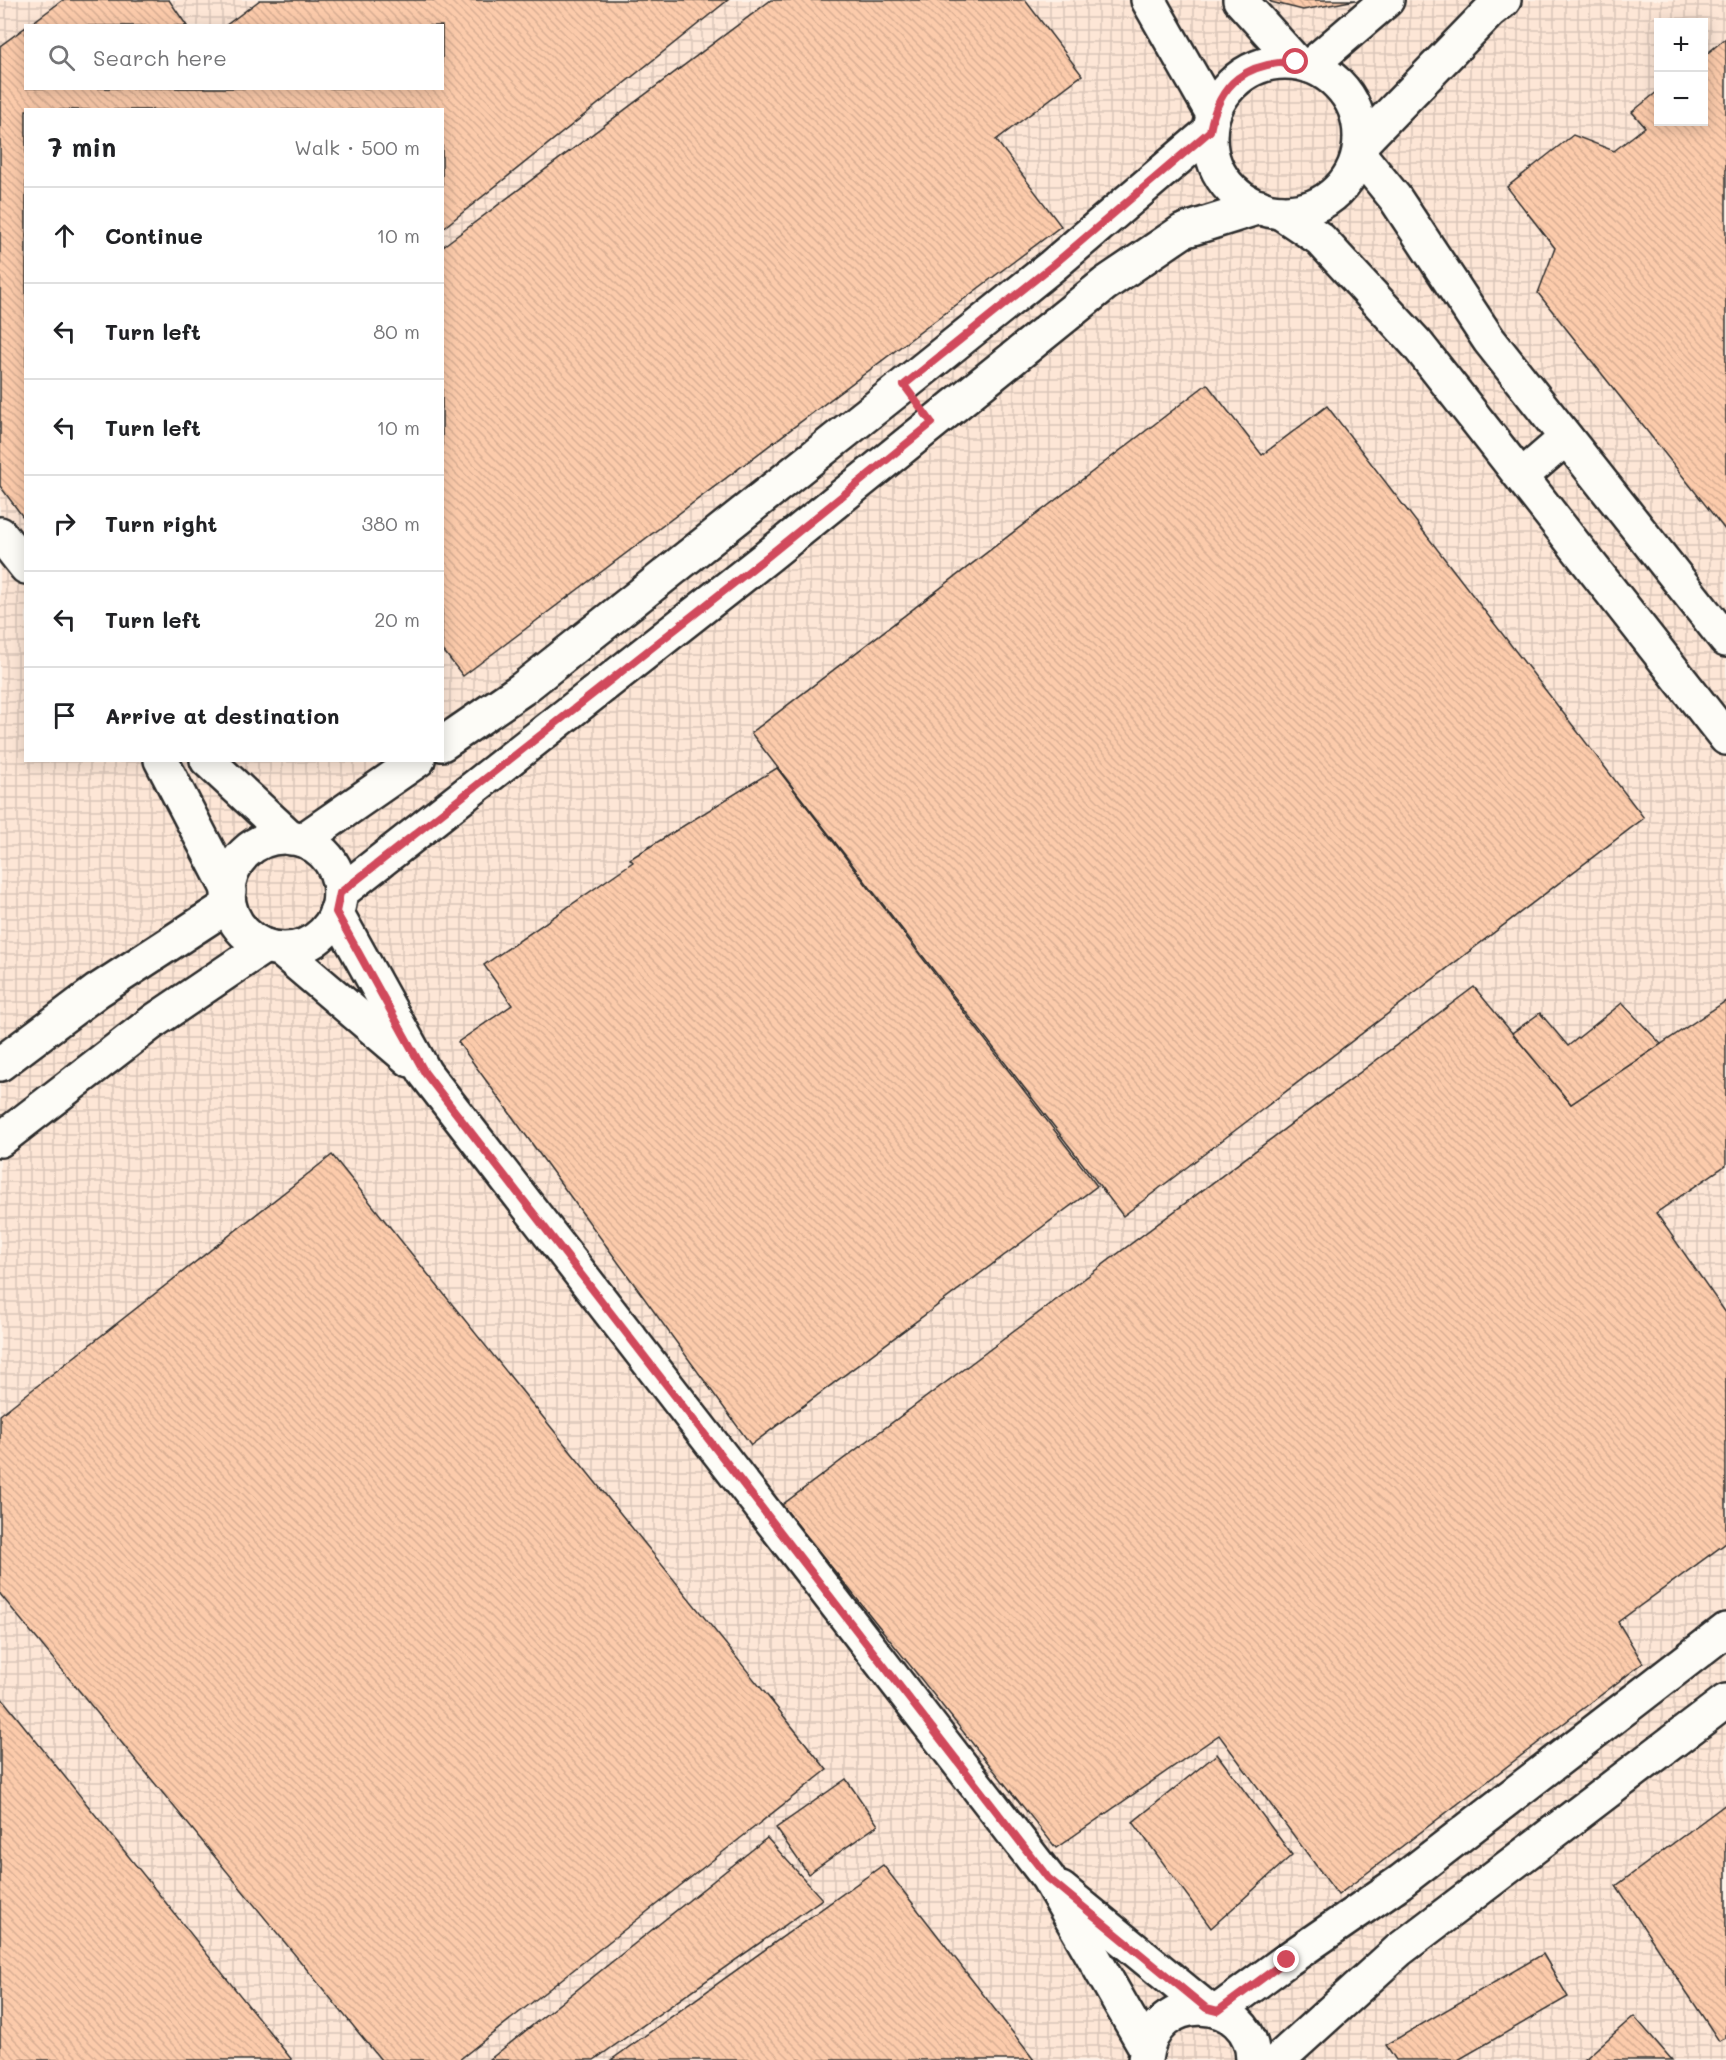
<!DOCTYPE html>
<meta charset="utf-8">
<style>
body{margin:0;font-family:Mali,sans-serif;background:#f6f6f6;color:#202124}
.controls{position:absolute;right:18px;top:18px;display:grid;overflow:hidden;border-radius:0px;box-shadow:0 3px 15px #0003}
.controls button{width:54px;height:54px;display:grid;place-items:center;padding:0;border:0;border-bottom:2px solid #e0e0e0;background:#fff;color:#202124;font:30px sans-serif}
.stop{position:absolute;width:18px;height:18px;margin:-14px;border:4px solid #d1495b;border-radius:50%;background:#fff}
.stop.end{background:#d1495b;border-color:#fff;box-shadow:0 2px 6px #0008}
.list{margin:0;padding:0;list-style:none}
h2{display:flex;justify-content:space-between;align-items:center;height:78px;margin:0;padding:0 24px;font-size:26px}
h2 small{font-size:20px;font-weight:400;color:#757577}
.list li{display:grid;grid-template-columns:39px 1fr auto;gap:18px;align-items:center;box-sizing:border-box;height:96px;padding:0 24px;border-top:2px solid #e0e0e0}
.list b{display:block;font-size:22px;white-space:nowrap}
.list em{font-size:20px;font-style:normal;color:#757577}
.icon{flex:none;width:33px;height:33px;fill:none;stroke:currentColor;stroke-width:2;stroke-linecap:round;stroke-linejoin:round}
.map{position:relative;flex:none;width:1726px;height:2060px;overflow:hidden}
.search{position:absolute;background:#fff;box-shadow:0 3px 15px #0003;left:24px;top:24px;width:420px;height:66px;display:flex;align-items:center;gap:15px;box-sizing:border-box;padding:0 21px;border-radius:0px;color:#757577;font-size:22px}
.panel{position:absolute;background:#fff;box-shadow:0 3px 15px #0003;left:24px;top:108px;width:420px;height:654px;border-radius:0px}
.map>svg:first-child{display:block}
</style>
<div class="map">
<svg width="1726" height="2060" viewBox="0 0 1726 2060">
<defs>
<pattern id="industrial-grid" width="8" height="8" patternUnits="userSpaceOnUse" patternTransform="scale(1.5)"><rect width="8" height="8" fill="#fde6d6"/><path d="M0 4h8M4 0v8" fill="none" stroke="#d9c5b8"/></pattern>
<pattern id="building-back-hatch" width="6" height="6" patternUnits="userSpaceOnUse" patternTransform="scale(1.5)"><rect width="6" height="6" fill="#fccbab"/><path d="M-1 5l2 2M0 0l6 6M5-1l2 2" fill="none" stroke="#d8ae93"/></pattern>
</defs>
<rect width="100%" height="100%" fill="#fdf2e8"/>
<filter id="ink" filterUnits="userSpaceOnUse"><feTurbulence type="fractalNoise" baseFrequency=".0167" numOctaves="2"/><feDisplacementMap in="SourceGraphic" scale="12" xChannelSelector="R" yChannelSelector="G"/><feConvolveMatrix kernelMatrix="1 2 1 2 8 2 1 2 1" color-interpolation-filters="sRGB"/></filter>
<g filter="url(#ink)">
<!-- industrial -->
<path fill="url(#industrial-grid)" fill-rule="evenodd" d="M 0,0 L 1726,0 L 1726,2060 L 0,2060 ZM 1658,22 L 1704,22 L 1704,122 L 1658,122 ZM 26,26 L 442,26 L 442,88 L 26,88 ZM 26,110 L 442,110 L 442,760 L 26,760 Z"/>
<!-- building -->
<g fill="url(#building-back-hatch)" stroke="#2b2b2b" stroke-width="1.5">
<polygon points="63,0 169,0 187,26 28,26"/>
<polygon points="260,0 728,0 442,229 442,110 26,110 26,521 0,486 0,46 26,27 26,88 442,88 442,26 225,26"/>
<polygon points="771,0 1025,0 1082,75 996,140 1061,226 463,676 442,649 442,247"/>
<polygon points="1269,0 1356,0 1303,10 1271,2"/>
<polygon points="1726,38 1726,531 1538,293 1555,248 1507,187 1573,135 1614,151 1645,127 1632,112 1658,91 1658,122 1704,122 1704,56"/>
<polygon points="1207,384 1262,455 1327,406 1644,818 1123,1216 751,733"/>
<polygon points="777,768 1097,1186 751,1445 458,1042 512,1005 484,965 633,862 630,859"/>
<polygon points="1474,987 1571,1104 1726,1001 1726,1165 1656,1213 1726,1313 1726,1543 1618,1622 1643,1663 1338,1895 1219,1735 1056,1848 782,1505"/>
<polygon points="1622,1003 1661,1044 1571,1104 1512,1033 1540,1013 1568,1046"/>
<polygon points="332,1155 827,1770 459,2060 381,2060 0,1594 0,1415"/>
<polygon points="0,1696 292,2060 0,2060"/>
<polygon points="1217,1754 1292,1855 1211,1928 1133,1822"/>
<polygon points="846,1779 878,1825 808,1874 776,1828"/>
<polygon points="1726,1804 1726,2038 1719,2041 1616,1886"/>
<polygon points="767,1838 822,1899 594,2060 489,2060"/>
<polygon points="883,1865 1034,2060 611,2060"/>
<polygon points="1543,1954 1568,1997 1458,2060 1396,2060 1386,2045"/>
<polygon points="1634,2016 1672,2060 1584,2060"/>
</g>
<g fill="none" stroke-linecap="round" stroke-linejoin="round">
<!-- street casing -->
<g stroke="#2b2b2b" stroke-width="38">
<g id="street">
<polyline points="1148,0 1213,114"/>
<polyline points="1240,0 1296,62"/>
<circle cx="1285" cy="137" r="75"/>
<polyline points="1310,66 1387,0"/>
<polyline points="1360,145 1490,11 1504,0"/>
<polyline points="1359,154 1395,198 1489,340 1726,640"/>
<polyline points="1280,212 1320,239 1417,344 1726,738"/>
<polyline points="1522,476 1566,438"/>
<polyline points="0,534 26,567"/>
<polyline points="442,744 522,689 904,385 1052,266 1210,131"/>
<polyline points="161,760 229,891"/>
<polyline points="207,760 291,838"/>
<circle cx="284" cy="893" r="56"/>
<polyline points="303,840 418,760"/>
<polyline points="340,893 767,557 1105,284 1183,231 1260,207"/>
<polyline points="336,912 425,1073 1048,1878 1146,2048"/>
<polyline points="281,950 410,1060"/>
<polyline points="0,1064 97,991 229,905"/>
<polyline points="0,1140 154,1021 265,946"/>
<polyline points="1061,1889 1206,2008"/>
<polyline points="1218,2011 1287,1960 1400,1882 1726,1630"/>
<path d="M 1145,2060 C 1153,1987 1253,1995 1253,2060"/>
<polyline points="1278,2060 1399,1950 1726,1701"/>
</g>
</g>
<!-- street -->
<use href="#street" stroke="#fdfcf7" stroke-width="33"/>
</g>
</g>
<g fill="none" stroke-linecap="round" stroke-linejoin="round" filter="url(#ink)">
<!-- route -->
<path stroke="#d1495b" stroke-width="8" d="M 1287,1960 L 1218,2011 L 1206,2008 L 1048,1878 L 425,1073 L 336,912 L 340,893 L 767,557 L 932,423 L 904,385 L 1052,266 L 1210,131 C 1219,82 1247,62 1296,62"/>
</g>
</svg>
<div class="controls">
<button>+</button>
<button>−</button>
</div>
<div class="stop" style="left:1296px;top:62px"></div>
<div class="stop end" style="left:1287px;top:1960px"></div>
<div class="search"><svg class="icon" aria-label="search" viewBox="0 0 24 24"><circle cx="10" cy="10" r="6"/><path d="M15 15l6 6"/></svg>Search here</div>
<section class="panel">
<h2>7 min<small>Walk · 500 m</small></h2>
<ul class="list">
<li><svg class="icon" aria-label="ahead" viewBox="0 0 24 24"><path d="M12 20V5M6 11l6-6 6 6"/></svg><div><b>Continue</b></div><em>10 m</em></li>
<li><svg class="icon" aria-label="left" viewBox="0 0 24 24"><path d="M17 20v-9H6M10 6l-5 5 5 5"/></svg><div><b>Turn left</b></div><em>80 m</em></li>
<li><svg class="icon" aria-label="left" viewBox="0 0 24 24"><path d="M17 20v-9H6M10 6l-5 5 5 5"/></svg><div><b>Turn left</b></div><em>10 m</em></li>
<li><svg class="icon" aria-label="right" viewBox="0 0 24 24"><path d="M7 20v-9h11M14 6l5 5-5 5"/></svg><div><b>Turn right</b></div><em>380 m</em></li>
<li><svg class="icon" aria-label="left" viewBox="0 0 24 24"><path d="M17 20v-9H6M10 6l-5 5 5 5"/></svg><div><b>Turn left</b></div><em>20 m</em></li>
<li><svg class="icon" aria-label="arrive" viewBox="0 0 24 24"><path d="M6 21V4h12l-3 4 3 4H6"/></svg><div><b>Arrive at destination</b></div></li>
</ul>
</section>
</div>
